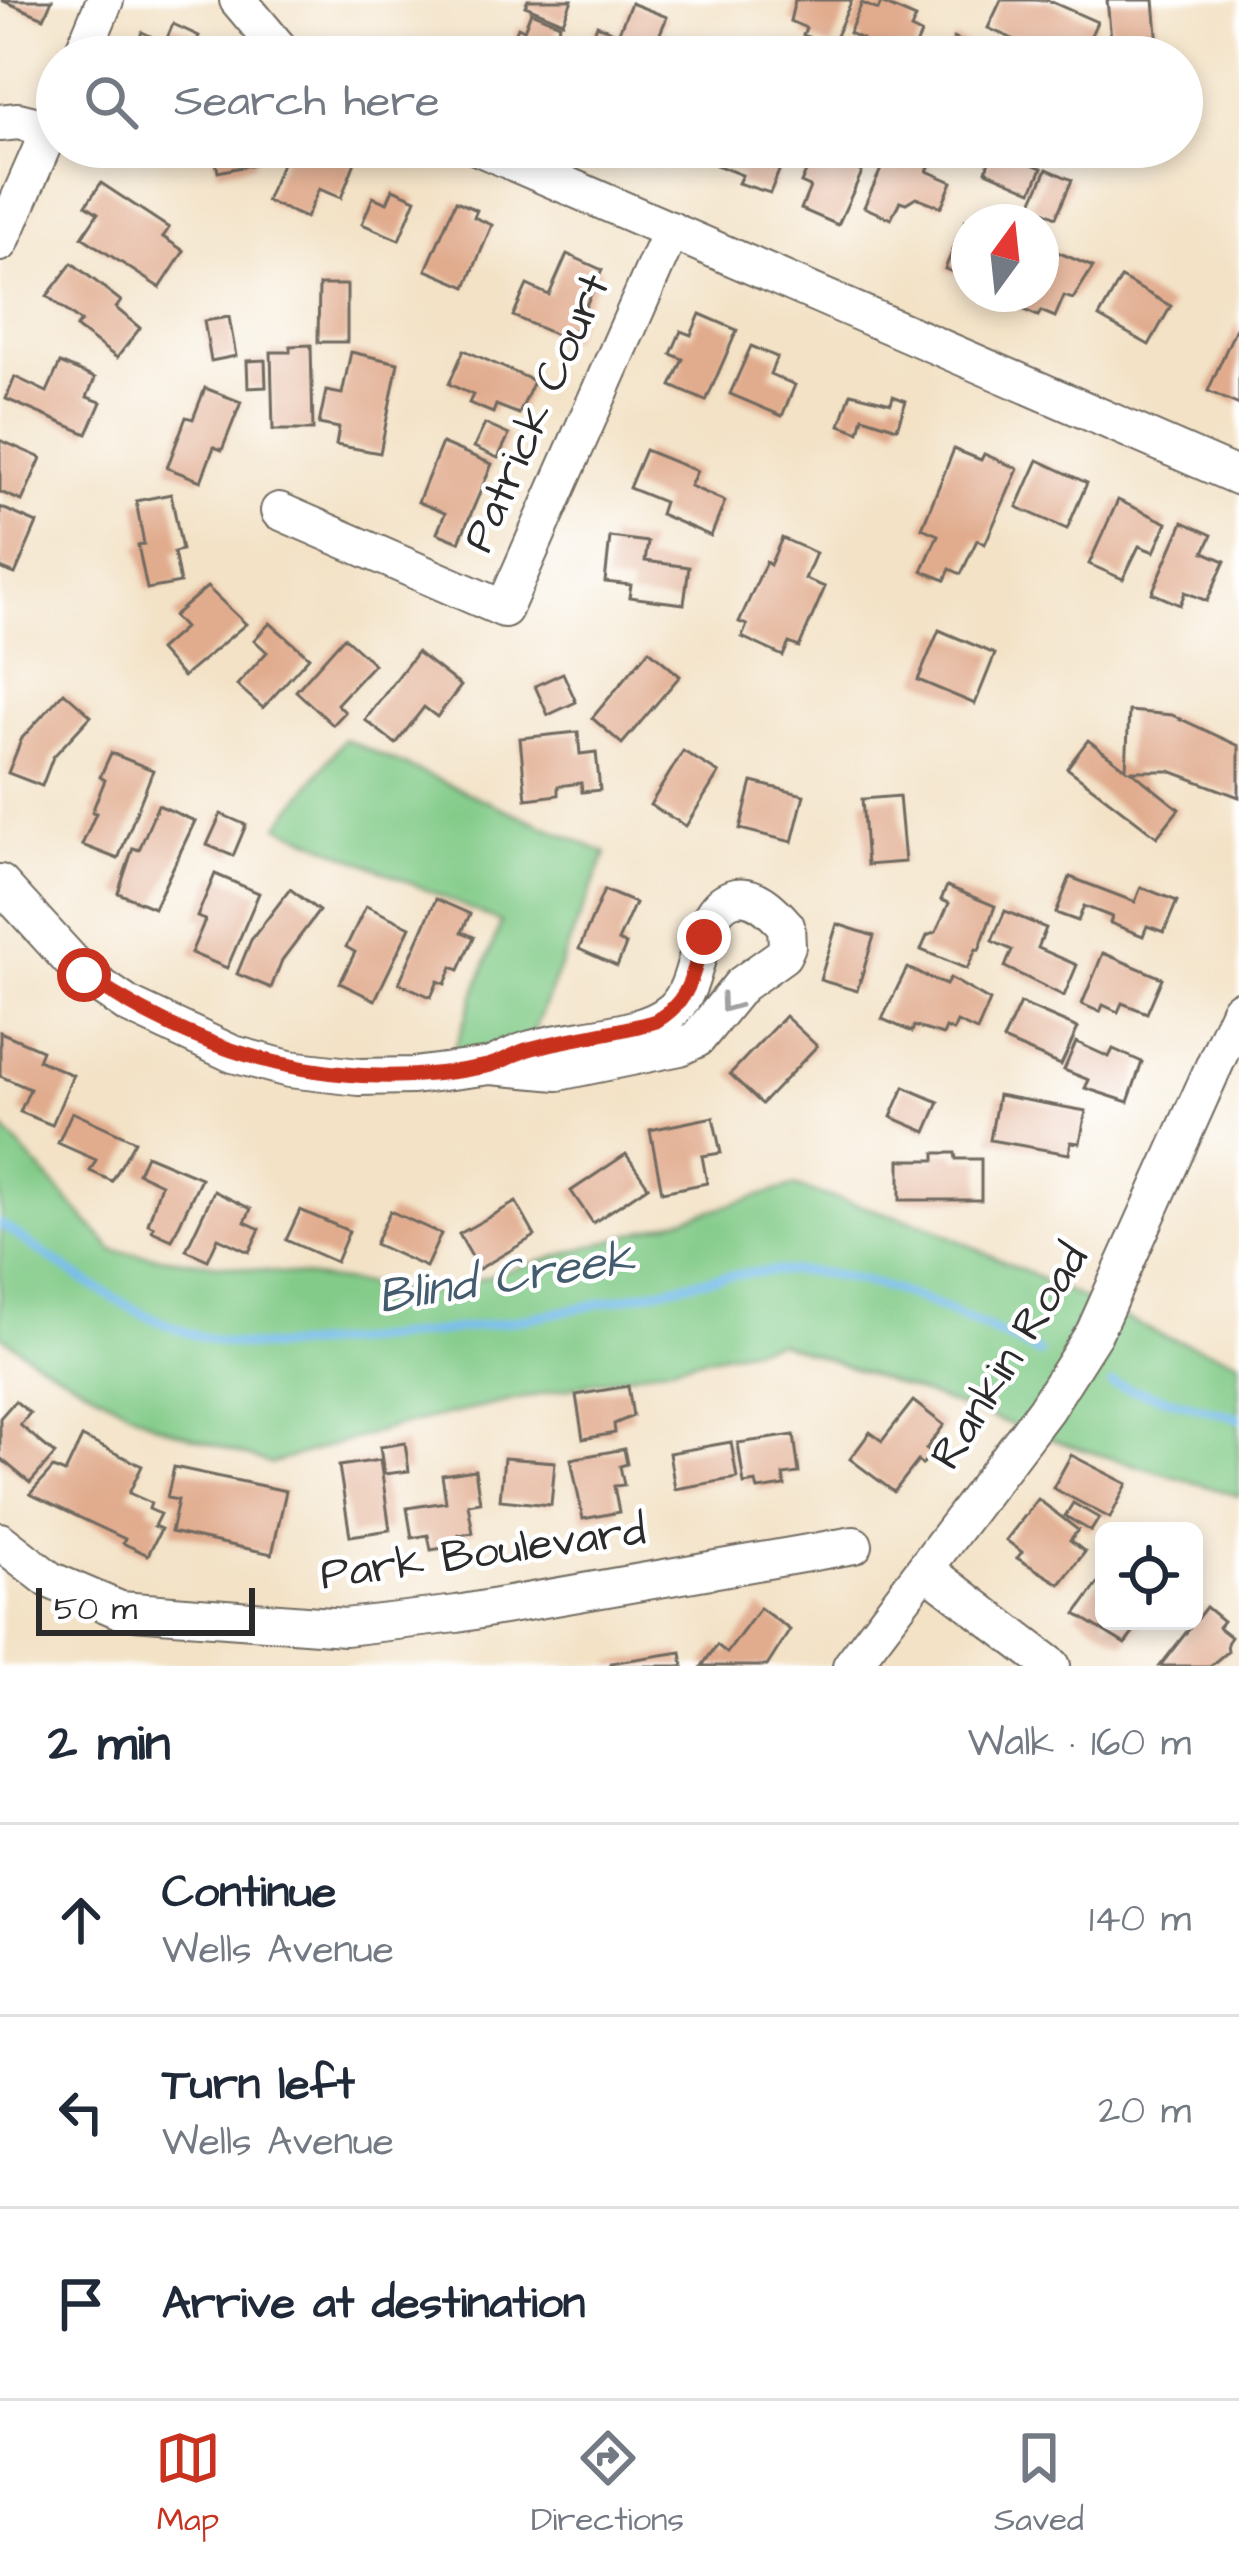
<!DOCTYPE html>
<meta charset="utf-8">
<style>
body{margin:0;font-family:"Architects Daughter",sans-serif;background:#f2f2f3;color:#1f2937}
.controls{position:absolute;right:36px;bottom:36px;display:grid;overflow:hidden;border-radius:18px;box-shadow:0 6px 18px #0003}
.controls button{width:108px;height:108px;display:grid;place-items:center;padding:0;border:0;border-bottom:3px solid #e0e1e3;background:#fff;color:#1f2937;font:60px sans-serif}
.compass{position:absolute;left:951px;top:204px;width:108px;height:108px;border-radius:50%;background:#fff;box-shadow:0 6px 18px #0003;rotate:15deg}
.scale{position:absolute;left:36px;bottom:30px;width:219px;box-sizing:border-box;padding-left:12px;border:6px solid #2b2b2b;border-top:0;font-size:33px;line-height:42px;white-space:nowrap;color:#2b2b2b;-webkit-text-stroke:9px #fff;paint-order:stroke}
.stop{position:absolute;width:36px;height:36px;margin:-27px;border:9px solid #c8321e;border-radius:50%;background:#fff}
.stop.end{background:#c8321e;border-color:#fff;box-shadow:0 3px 12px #0008}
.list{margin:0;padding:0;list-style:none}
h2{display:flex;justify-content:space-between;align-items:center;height:156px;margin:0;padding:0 48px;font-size:51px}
h2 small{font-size:39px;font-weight:400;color:#747a83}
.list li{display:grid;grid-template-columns:78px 1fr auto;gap:36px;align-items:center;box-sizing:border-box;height:192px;padding:0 48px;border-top:3px solid #e0e1e3}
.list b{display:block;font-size:45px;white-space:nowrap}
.list p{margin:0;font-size:39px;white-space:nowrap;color:#747a83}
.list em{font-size:39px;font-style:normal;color:#747a83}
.icon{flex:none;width:66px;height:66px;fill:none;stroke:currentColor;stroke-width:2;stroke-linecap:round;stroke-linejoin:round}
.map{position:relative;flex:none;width:1239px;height:1666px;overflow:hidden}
.search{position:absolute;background:#fff;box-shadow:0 6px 18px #0003;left:36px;right:36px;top:36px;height:132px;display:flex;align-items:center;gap:30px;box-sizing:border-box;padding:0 42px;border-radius:66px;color:#747a83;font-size:45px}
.sheet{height:732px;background:#fff}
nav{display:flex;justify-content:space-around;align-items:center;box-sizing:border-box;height:168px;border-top:3px solid #e0e1e3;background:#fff;font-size:33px;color:#747a83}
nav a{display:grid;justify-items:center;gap:6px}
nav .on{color:#c8321e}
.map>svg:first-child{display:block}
</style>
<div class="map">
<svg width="1239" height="1666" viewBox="0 0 1239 1666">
<rect width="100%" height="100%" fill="#fff"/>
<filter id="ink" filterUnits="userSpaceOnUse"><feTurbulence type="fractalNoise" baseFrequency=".00833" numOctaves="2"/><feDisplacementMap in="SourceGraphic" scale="24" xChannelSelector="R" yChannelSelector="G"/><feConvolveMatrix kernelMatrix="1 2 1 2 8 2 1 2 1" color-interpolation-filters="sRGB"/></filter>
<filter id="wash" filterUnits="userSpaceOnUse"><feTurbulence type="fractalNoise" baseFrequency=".004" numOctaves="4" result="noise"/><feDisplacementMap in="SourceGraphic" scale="48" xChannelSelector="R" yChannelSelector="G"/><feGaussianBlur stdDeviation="2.7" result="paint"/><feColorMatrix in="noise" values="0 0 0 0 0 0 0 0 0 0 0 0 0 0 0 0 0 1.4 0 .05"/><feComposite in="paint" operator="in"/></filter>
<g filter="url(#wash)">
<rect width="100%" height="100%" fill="#f3e2c6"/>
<!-- green -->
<g fill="#82cb88" stroke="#567b5a" stroke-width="3">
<polygon points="344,739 606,853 526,1050 446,1072 501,922 279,826"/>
<polygon points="0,1125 114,1251 433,1293 793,1186 926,1225 1163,1336 1239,1360 1239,1496 1068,1445 778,1342 397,1426 270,1464 154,1424 34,1359 0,1335"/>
</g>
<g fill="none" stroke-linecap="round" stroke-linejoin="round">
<!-- stream -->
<g stroke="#72baea" stroke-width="9">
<path d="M 0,1224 C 72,1272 154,1335 242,1345 C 274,1349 310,1344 342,1342 C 434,1335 522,1321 611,1301 C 682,1285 754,1263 827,1274 C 902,1285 971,1320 1039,1353"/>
<polyline points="1112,1384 1239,1418"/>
</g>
</g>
<g id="blocks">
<!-- building -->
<g fill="#e1ac8e">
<polygon points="1,0 52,0 44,18"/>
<polygon points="528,0 572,0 563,22 525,6"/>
<polygon points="795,0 852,0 831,47 803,35 806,28 790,21"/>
<polygon points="1001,0 1047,0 1097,22 1081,57 1054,57 988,28"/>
<polygon points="1107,0 1154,0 1159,57 1117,57 1116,47 1112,48"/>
<polygon points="631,3 667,17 650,57 584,57 597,25 618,34"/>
<polygon points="862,3 878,10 881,3 916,18 911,29 921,34 911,57 884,49 880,57 857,51 862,39 849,33"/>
<polygon points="531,12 560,24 545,57 506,57 518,27 524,30"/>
<polygon points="173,24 199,36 190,57 143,57 133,53 142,32 165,43"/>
<polygon points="666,35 689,44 683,57 657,57"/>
<polygon points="954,38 997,57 946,57"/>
<polygon points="788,42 809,51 806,57 768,57 773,44 786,46"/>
<polygon points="213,147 251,147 255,164 218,172"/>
<polygon points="289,147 320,147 355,162 341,198 319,189 306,218 266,201"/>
<polygon points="724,147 773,147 770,155 783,161 770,193 738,183 742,175 716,165"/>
<polygon points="891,147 908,147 933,159 927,171 952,182 941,207 916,197 906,203 900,201 891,219 864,207"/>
<polygon points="993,147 1036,147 1029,163 1042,168 1032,191 986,171"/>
<polygon points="815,151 862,172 838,225 801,209 810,187 801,183"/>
<polygon points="1047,169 1072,180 1056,217 1031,205"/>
<polygon points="101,183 169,228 163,237 184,251 160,288 82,237 98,213 86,205"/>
<polygon points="393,189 416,199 399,240 362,224 373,197 387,203"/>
<polygon points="456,201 477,210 474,217 492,225 466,287 426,270"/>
<polygon points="965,220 969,221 969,279 945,269"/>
<polygon points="1043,246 1093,267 1073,299 1064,296 1055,317 1041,311 1038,316 1016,306 1022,294 1041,294"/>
<polygon points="567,254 602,270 570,341 513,316 527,285 549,295"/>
<polygon points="72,263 121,301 116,308 140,328 117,358 76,327 81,322 47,296"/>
<polygon points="1121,278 1171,306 1149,345 1099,317"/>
<polygon points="319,285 347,285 347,342 318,342"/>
<polygon points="700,314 737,330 706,401 671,386 683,359 671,354 681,331 691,335"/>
<polygon points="229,317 236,356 211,361 204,321"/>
<polygon points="1239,321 1239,405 1208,391"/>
<polygon points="311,345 313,430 273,430 271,352 290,352 290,346"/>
<polygon points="751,346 777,357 770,374 795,385 782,416 730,394"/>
<polygon points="464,350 534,381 519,414 496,405 493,413 469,403 473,395 449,384"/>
<polygon points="351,352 398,363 380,453 336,445 339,428 319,424 326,391 342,394"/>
<polygon points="265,360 266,387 248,388 247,361"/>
<polygon points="60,363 95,378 87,397 101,402 87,434 6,399 15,377 47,392"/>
<polygon points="205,388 241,402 222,450 214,447 201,481 167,468 186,417 193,419"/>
<polygon points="851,393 891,403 893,396 906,401 897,428 863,417 859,432 840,425"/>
<polygon points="485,424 509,435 498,458 474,447"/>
<polygon points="0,440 41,458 22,501 0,492"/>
<polygon points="442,443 492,464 459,542 437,533 445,513 418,502"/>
<polygon points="954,449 981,460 984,454 1018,469 985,544 977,540 961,574 950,569 945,580 922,571 938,535 922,528"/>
<polygon points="645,450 697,471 690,486 725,501 711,536 660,514 664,502 629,488"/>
<polygon points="1038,460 1087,483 1067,529 1017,507"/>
<polygon points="171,494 182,550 174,552 180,583 147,589 138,545 144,544 136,501"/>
<polygon points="1118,500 1167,523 1154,552 1139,546 1123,579 1089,564"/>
<polygon points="0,507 37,523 15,574 0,568"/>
<polygon points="1183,522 1212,535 1204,552 1225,561 1207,601 1185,592 1180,605 1152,593"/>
<polygon points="610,537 648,542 645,561 689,567 684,604 629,597 631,585 605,582"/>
<polygon points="782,538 816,553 805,579 825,587 799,647 789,643 783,656 742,637 747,625 739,622 766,562 770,565"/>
<polygon points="207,587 246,624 183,677 159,650 184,628 173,616"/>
<polygon points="270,623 309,657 263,708 237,685 267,652 254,640"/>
<polygon points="939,630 995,654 975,704 918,680"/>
<polygon points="344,637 374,664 337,704 345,712 333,725 296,691"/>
<polygon points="649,650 680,676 622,744 592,718"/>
<polygon points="417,652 461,686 437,717 424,707 396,744 365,720"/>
<polygon points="563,673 576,702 548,715 535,686"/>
<polygon points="64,692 91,716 53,757 42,786 8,773 22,738"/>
<polygon points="1129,711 1172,715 1239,746 1239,797 1170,771 1131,771 1179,809 1157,837 1067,768 1088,740 1126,769"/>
<polygon points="578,732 580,754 596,752 600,790 582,792 581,783 558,786 558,795 526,799 520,738"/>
<polygon points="683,751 719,773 686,826 650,805"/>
<polygon points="111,753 153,770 118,859 82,845 96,813 92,812 105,780 100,777"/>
<polygon points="752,782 804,795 792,842 740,829"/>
<polygon points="899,796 905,862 867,865 862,799"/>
<polygon points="158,805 195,821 154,908 118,893 133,848 139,850"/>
<polygon points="221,814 246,825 233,856 207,845"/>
<polygon points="215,874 259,893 227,968 191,953 205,920 197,917"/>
<polygon points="1070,877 1135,902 1141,887 1177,901 1164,932 1147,926 1143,936 1110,923 1112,917 1084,906 1078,921 1056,913"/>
<polygon points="947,886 995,906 979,950 976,949 967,969 921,950 927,936 936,932 949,903 941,900"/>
<polygon points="290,889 319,911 282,960 271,988 237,974 251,940"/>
<polygon points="604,890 635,903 618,941 626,945 617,966 579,949"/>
<polygon points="436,899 470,914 462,932 474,937 459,970 452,967 445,984 438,981 431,997 399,983"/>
<polygon points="366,906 410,927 375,1000 340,983 355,952 346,947"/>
<polygon points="1005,911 1046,928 1038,948 1077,965 1064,996 1005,967 1012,950 992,941"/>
<polygon points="837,924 874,936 857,991 820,980"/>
<polygon points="1103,953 1162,978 1147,1013 1122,1003 1118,1012 1103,1005 1100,1012 1082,1004"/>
<polygon points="907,968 946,985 950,978 990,1001 977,1031 957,1022 953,1031 946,1028 943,1035 914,1026 912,1032 882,1019"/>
<polygon points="1020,1003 1078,1028 1061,1065 1003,1040"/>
<polygon points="785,1016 817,1046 762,1104 730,1074"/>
<polygon points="0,1032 42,1050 38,1060 73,1075 52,1125 20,1112 30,1089 0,1076"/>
<polygon points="1076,1042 1109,1057 1113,1049 1142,1062 1128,1102 1085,1088 1089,1080 1064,1070"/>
<polygon points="904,1087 939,1102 926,1132 891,1117"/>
<polygon points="998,1095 1086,1111 1080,1143 1071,1142 1069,1154 990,1140"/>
<polygon points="72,1112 135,1141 112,1181 90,1171 96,1160 58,1143"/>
<polygon points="713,1117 721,1153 702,1156 707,1183 662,1192 650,1130"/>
<polygon points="935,1153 955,1153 956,1159 981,1159 981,1200 900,1200 900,1160 935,1160"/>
<polygon points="626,1154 648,1186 593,1223 571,1191"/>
<polygon points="146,1155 201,1178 172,1240 152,1231 154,1227 148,1224 161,1184 138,1173"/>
<polygon points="214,1191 251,1209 245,1222 260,1229 249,1252 218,1238 208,1260 186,1250"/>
<polygon points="516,1202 535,1236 479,1269 459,1234"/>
<polygon points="300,1210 349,1231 336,1262 286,1240"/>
<polygon points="390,1211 441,1234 426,1267 375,1244"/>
<polygon points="628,1386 633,1416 614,1424 615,1433 583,1439 576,1395"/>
<polygon points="15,1401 30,1413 20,1425 55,1454 30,1483 0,1458 0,1418"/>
<polygon points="913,1401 944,1425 926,1449 931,1453 922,1465 918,1461 894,1492 850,1459 870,1432 882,1441"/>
<polygon points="794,1435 799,1473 783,1475 785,1486 758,1490 756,1482 744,1484 738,1443"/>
<polygon points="82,1437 142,1466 129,1493 151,1503 149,1509 160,1514 154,1526 161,1529 148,1555 123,1543 125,1539 30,1494 53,1468 65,1473"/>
<polygon points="731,1442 737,1478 675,1489 669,1453"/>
<polygon points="405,1443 409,1471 384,1474 380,1447"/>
<polygon points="624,1449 627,1464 620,1466 624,1485 614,1486 619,1512 583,1519 571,1459"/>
<polygon points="1071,1455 1127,1484 1110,1518 1053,1488"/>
<polygon points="504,1458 555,1462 551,1505 500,1500"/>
<polygon points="380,1460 390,1530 350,1536 339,1466"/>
<polygon points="174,1467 286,1491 272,1554 171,1532 178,1500 167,1498"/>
<polygon points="475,1470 480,1502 468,1504 473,1533 459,1535 461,1545 431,1550 428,1535 412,1538 407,1508 446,1502 442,1475"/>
<polygon points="1038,1499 1078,1530 1070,1540 1085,1552 1060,1584 1017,1558 1022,1552 1006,1540"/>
<polygon points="1073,1503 1099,1518 1091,1531 1065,1516"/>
<polygon points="1104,1575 1104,1621 1142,1621 1125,1644 1076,1614"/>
<polygon points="1206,1607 1223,1621 1218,1627 1231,1637 1227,1643 1228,1651 1210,1666 1160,1666"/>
<polygon points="760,1608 790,1630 767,1666 702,1666 717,1645 727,1653"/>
<polygon points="681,1652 683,1666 610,1666 610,1663"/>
</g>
</g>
</g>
<g filter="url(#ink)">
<use href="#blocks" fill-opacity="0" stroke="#716b61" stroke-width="3"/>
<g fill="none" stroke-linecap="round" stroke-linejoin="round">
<!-- minor casing -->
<g stroke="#716b61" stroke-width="40">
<g id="minor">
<polyline points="238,0 286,57"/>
<polyline points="81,57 105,0"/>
<polyline points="0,123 18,121 50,129"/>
<polyline points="478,147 1239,477"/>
<polyline points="0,243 57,113"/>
<polyline points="279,511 504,609 671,230"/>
<path d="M 0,883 L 84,975 L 128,1005 L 233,1054 L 289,1069 L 359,1077 L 413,1076 L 491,1066 L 558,1072 L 680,1047 L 697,1039 L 741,985 L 783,955 L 787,946 L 786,926 C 773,911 754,891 732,898 C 695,911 703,981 674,1009 C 642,1039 567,1036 525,1051 C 513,1055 502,1061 491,1066"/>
<polyline points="0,1541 50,1580 120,1610 345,1627 457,1614 854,1545"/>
<polyline points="925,1569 1052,1666"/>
<polyline points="851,1666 1045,1410 1094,1333 1239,1010"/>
</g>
</g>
<!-- minor -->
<use href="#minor" stroke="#fff" stroke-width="36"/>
</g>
<!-- one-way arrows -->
<defs><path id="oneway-chevron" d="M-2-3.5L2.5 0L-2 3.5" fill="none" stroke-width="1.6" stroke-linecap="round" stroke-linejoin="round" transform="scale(3)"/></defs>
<use stroke="#a0a0a0" href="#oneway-chevron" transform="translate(728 1004) rotate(126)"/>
</g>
<g fill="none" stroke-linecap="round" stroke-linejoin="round" filter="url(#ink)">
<!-- route -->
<path stroke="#c8321e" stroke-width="15" d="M 84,975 C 205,1058 341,1096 487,1066 C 502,1063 515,1053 529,1049 C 571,1037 615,1034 656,1021 C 692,1000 692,973 704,937"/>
</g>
<g text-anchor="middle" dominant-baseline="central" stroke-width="9" stroke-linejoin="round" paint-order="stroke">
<!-- street labels -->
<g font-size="45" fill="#2b2b2b" stroke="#fff">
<text transform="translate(537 413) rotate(-66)">Patrick Court</text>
<text transform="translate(1010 1357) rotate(-58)">Rankin Road</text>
<text transform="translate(483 1553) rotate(-8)">Park Boulevard</text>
</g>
<!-- water labels -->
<g font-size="48" font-style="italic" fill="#445d6e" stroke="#fff">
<text transform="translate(506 1278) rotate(-9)">Blind Creek</text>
</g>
</g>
</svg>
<div class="controls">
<button><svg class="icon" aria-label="locate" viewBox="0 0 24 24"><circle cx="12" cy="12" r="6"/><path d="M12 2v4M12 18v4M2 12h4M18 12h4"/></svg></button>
</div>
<svg class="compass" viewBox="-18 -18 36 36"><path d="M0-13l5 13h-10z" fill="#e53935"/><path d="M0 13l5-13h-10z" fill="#747a83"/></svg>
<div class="scale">50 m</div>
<div class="stop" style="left:84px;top:975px"></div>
<div class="stop end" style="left:704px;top:937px"></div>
<div class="search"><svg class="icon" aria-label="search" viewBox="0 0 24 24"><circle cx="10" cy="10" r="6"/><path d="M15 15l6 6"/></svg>Search here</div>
</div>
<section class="sheet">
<h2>2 min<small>Walk · 160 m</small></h2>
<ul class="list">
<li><svg class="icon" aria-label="ahead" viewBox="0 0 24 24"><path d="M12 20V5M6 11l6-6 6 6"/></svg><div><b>Continue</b><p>Wells Avenue</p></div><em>140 m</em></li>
<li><svg class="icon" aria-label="left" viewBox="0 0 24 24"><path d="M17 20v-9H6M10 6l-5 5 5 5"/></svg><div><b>Turn left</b><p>Wells Avenue</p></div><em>20 m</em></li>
<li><svg class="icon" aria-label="arrive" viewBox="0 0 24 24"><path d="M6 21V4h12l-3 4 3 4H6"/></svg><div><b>Arrive at destination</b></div></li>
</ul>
</section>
<nav>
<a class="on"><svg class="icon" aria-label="map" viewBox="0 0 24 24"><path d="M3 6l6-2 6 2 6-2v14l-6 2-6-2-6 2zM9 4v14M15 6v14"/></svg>Map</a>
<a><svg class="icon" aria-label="directions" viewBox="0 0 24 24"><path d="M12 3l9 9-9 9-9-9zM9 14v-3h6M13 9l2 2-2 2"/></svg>Directions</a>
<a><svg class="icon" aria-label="saved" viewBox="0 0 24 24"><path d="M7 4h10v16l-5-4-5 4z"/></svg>Saved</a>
</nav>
